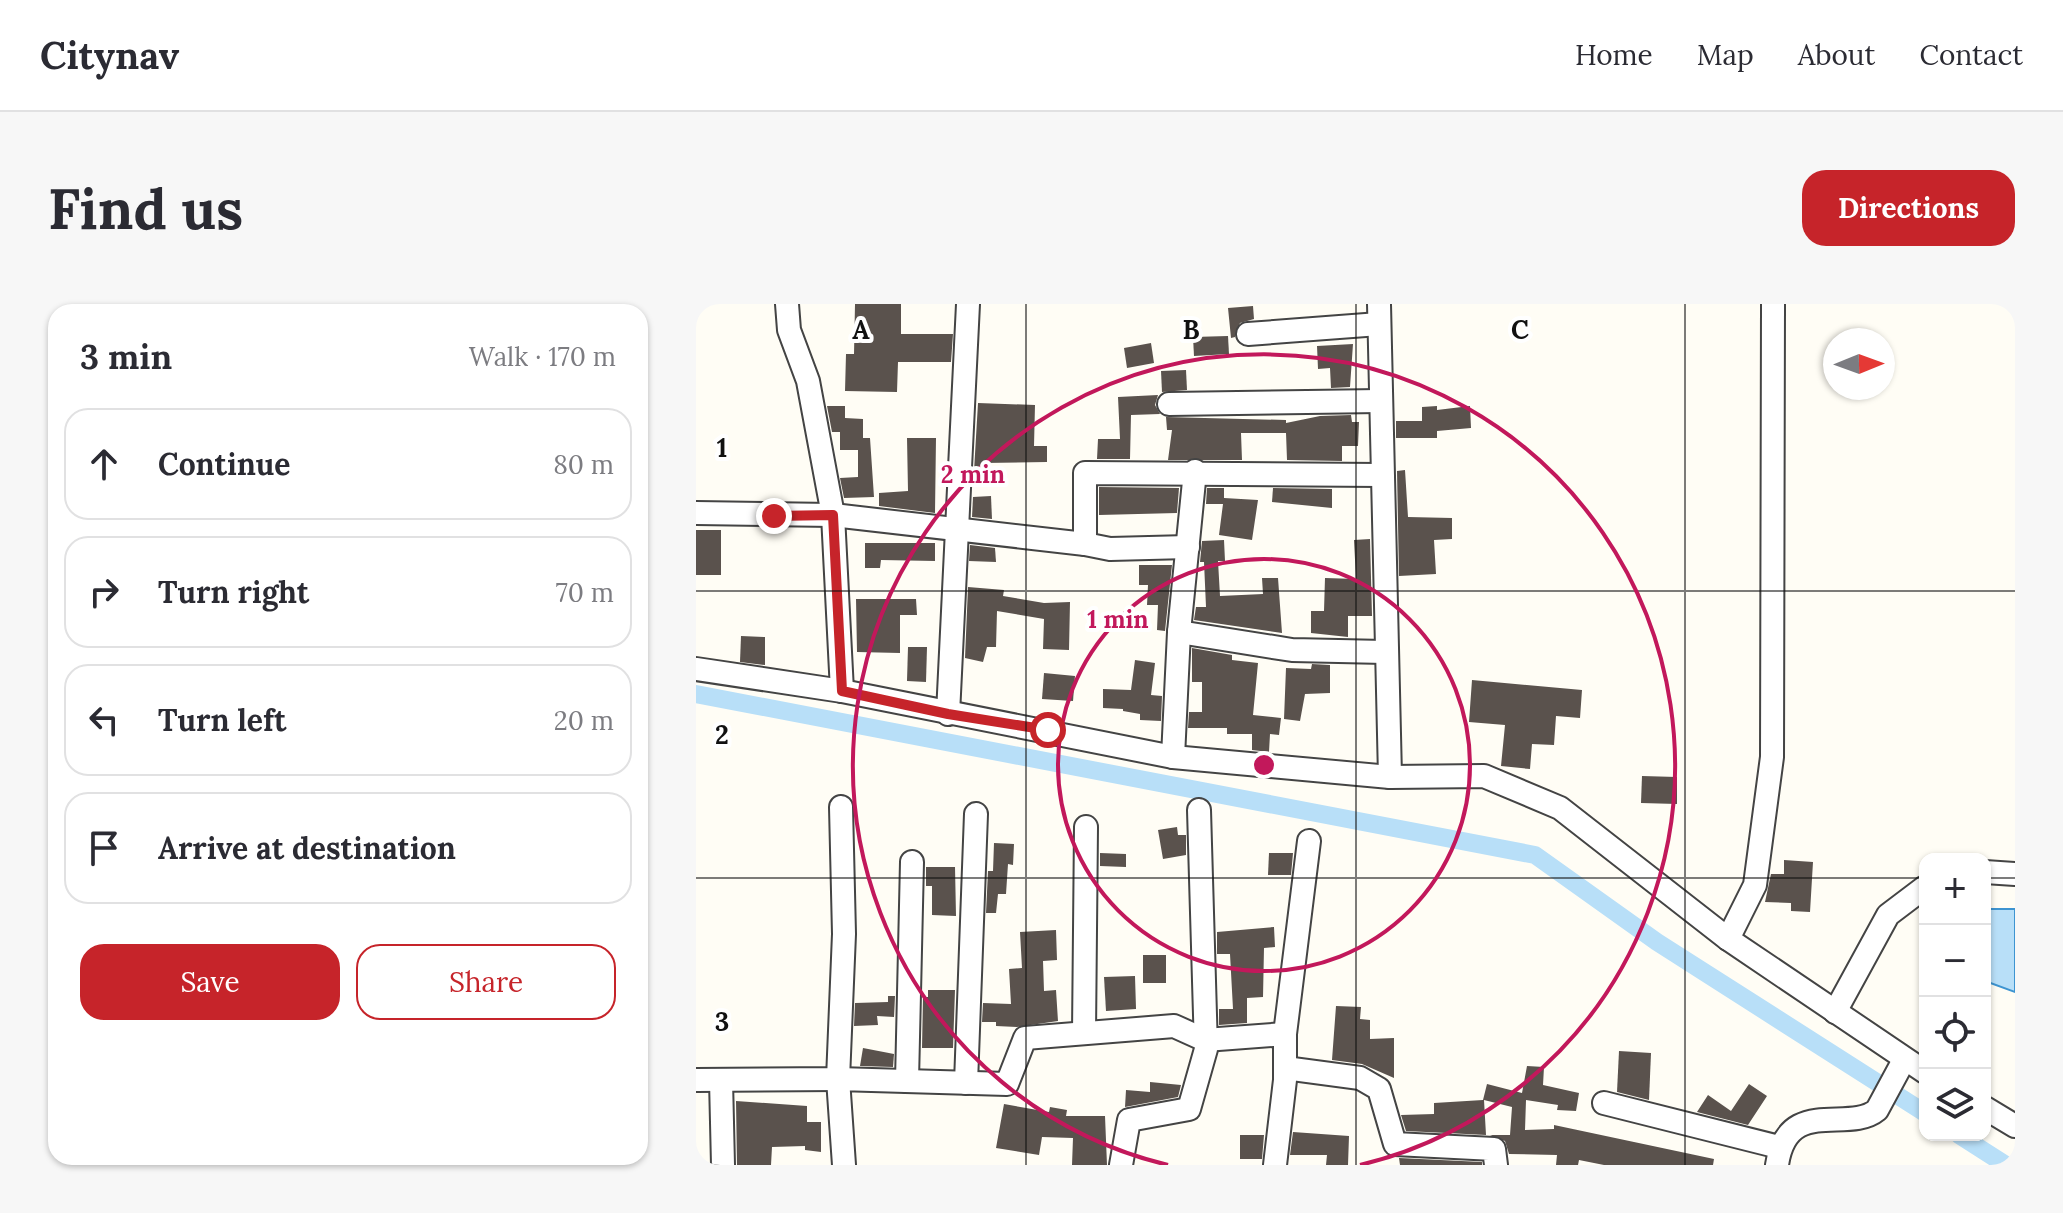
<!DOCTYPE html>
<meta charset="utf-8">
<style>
body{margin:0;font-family:Lora,serif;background:#f7f7f7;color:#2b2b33}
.controls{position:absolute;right:24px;bottom:24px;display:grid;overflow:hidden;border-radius:16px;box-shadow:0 2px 6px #0004}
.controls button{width:72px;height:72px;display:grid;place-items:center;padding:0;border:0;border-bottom:2px solid #e1e1e2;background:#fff;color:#2b2b33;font:40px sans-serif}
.compass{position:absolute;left:1127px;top:24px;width:72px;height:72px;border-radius:50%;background:#fff;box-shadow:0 2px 6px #0004;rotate:89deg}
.stop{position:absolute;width:24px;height:24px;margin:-18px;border:6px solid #c6242a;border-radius:50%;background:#fff}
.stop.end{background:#c6242a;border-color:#fff;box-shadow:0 2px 8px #0008}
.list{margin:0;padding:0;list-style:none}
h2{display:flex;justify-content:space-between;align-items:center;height:104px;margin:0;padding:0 32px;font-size:34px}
h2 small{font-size:26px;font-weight:400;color:#7c7c81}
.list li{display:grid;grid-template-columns:52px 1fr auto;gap:24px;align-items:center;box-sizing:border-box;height:112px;margin:0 16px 16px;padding:0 16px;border:2px solid #e1e1e2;border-radius:24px}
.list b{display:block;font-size:30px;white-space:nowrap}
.list em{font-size:26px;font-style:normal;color:#7c7c81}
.actions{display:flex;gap:16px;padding:24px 32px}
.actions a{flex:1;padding:18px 0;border:2px solid #c6242a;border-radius:24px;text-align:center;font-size:28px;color:#c6242a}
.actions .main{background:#c6242a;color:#fff}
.icon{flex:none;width:44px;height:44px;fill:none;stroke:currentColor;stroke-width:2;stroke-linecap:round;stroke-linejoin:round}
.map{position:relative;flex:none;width:1319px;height:861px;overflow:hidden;border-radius:24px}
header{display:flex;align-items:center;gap:48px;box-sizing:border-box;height:112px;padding:0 40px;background:#fff;border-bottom:2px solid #e1e1e2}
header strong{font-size:38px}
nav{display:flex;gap:44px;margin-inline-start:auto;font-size:28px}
.intro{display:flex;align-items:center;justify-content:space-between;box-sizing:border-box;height:192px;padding:0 48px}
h1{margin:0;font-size:56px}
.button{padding:20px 36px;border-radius:24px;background:#c6242a;color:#fff;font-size:28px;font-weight:700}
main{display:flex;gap:48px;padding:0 48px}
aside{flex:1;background:#fff;border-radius:24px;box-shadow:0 2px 6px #0004}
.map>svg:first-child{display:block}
</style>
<header>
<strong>Citynav</strong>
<nav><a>Home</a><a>Map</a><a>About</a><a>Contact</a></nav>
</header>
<div class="intro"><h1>Find us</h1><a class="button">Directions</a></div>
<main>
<aside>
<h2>3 min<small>Walk · 170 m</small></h2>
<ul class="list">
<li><svg class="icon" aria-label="ahead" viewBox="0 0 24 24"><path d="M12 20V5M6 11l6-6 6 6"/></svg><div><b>Continue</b></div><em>80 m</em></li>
<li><svg class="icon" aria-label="right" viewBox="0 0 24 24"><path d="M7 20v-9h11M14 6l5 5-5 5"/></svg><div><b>Turn right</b></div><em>70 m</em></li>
<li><svg class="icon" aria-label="left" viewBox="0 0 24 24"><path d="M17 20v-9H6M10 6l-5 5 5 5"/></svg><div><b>Turn left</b></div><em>20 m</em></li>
<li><svg class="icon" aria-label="arrive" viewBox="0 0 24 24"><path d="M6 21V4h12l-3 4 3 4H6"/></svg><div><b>Arrive at destination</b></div></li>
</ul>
<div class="actions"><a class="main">Save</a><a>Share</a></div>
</aside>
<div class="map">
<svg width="1319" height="861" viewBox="0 0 1319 861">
<rect width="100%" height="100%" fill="#fffdf5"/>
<!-- water -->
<polygon fill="#b8dff8" stroke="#3d94d1" stroke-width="2" points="1289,605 1319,605 1319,688 1289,677"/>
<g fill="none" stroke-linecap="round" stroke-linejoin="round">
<!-- canal -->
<g stroke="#b8dff8" stroke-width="18">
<polyline points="0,390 839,551 961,638 1229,809"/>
<polyline points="1263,831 1310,861"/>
</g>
</g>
<!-- building -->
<g fill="#5a524d">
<polygon points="159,0 205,0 205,30 257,30 255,58 202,58 201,88 149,87 150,50 158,50"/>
<polygon points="557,2 558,15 544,19 539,33 535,34 532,4"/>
<polygon points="532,32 533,50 498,52 497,33"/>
<polygon points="455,39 458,59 431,64 428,44"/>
<polygon points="657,40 654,83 635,84 634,64 622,65 621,42"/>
<polygon points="490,66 491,86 466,88 465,67"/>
<polygon points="462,91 459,101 464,110 435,111 434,155 401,155 402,135 424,135 422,93"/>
<polygon points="282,99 339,101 338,142 351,142 351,158 287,159 287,167 278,167"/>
<polygon points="131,102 149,102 149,114 167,115 167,134 174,134 178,193 148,194 144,174 162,173 162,146 144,146 144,128 136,128"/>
<polygon points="741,102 741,106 774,102 775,124 741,127 741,134 700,134 700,117 726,117 726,103"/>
<polygon points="655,111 656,118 663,118 662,142 646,142 646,157 591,156 590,129 545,129 546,156 472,156 476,126 471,126 470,113 590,116 590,119 624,112"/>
<polygon points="211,134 240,134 239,209 183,202 183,189 212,187"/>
<polygon points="709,166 712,213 756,214 756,235 738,236 740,270 703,272 701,167"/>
<polygon points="403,183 483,184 481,209 403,211"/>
<polygon points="511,184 528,184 528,194 562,196 556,236 523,231 527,200 510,200"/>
<polygon points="577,184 636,185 636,204 576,198"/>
<polygon points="295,192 296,215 276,213 277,193"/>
<rect x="0" y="226" width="25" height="45"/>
<polygon points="674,235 676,312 652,312 652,333 615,329 615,307 628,307 629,274 660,275 658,236"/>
<polygon points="528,236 529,257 522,257 524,292 567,290 566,274 582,274 586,329 498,316 500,303 510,303 508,258 504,258 506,237"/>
<polygon points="169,239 239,239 239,257 185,256 184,264 169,264"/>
<polygon points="274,241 299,244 300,258 273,257"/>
<polygon points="443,261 476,261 469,327 461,326 462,301 451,301 452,281 443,281"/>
<polygon points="272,283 308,286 307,292 348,299 374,298 373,346 347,345 348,315 301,307 300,343 291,343 287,358 269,354"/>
<polygon points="160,295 220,295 221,311 204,311 204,349 161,348"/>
<polygon points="45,332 69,333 69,361 44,358"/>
<polygon points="212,343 231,343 230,378 211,377"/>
<polygon points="496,344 536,351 536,356 562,359 557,411 585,414 583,431 574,430 573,448 556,446 556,430 531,430 531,424 492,424 493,408 506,408 506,378 496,378"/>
<polygon points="439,356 459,359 455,391 466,392 465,417 444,416 444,410 427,407 427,405 407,404 407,385 435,386"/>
<polygon points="616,360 634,361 634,389 609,390 604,417 588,415 590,364 615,365"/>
<polygon points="348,369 379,372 377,397 346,395"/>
<polygon points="776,376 886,386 884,414 860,412 858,441 836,440 834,465 805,462 809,421 773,418"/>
<polygon points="946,472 981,473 981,500 945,499"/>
<polygon points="481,523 482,531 490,531 490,551 467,555 462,526"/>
<polygon points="298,539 318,540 317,561 312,560 310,590 302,590 300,609 290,609 292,567 297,567"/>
<polygon points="404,549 430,550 430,563 404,562"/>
<polygon points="573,549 597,549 595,571 572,571"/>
<polygon points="1088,556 1117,558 1114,608 1095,607 1095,599 1069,598 1075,570 1088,570"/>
<polygon points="230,563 259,563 260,612 236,611 236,582 230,582"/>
<polygon points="578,623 579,643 568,644 567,693 551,694 551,719 523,721 523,705 537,705 534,650 521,650 521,628"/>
<polygon points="360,626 361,656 347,657 348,687 360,686 362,717 321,723 300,722 300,718 286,718 287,699 315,700 313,665 326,664 324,628"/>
<rect x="447" y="651" width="23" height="28"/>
<polygon points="439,672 440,705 410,707 408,673"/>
<polygon points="232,686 259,686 257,744 226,744 227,693 232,693"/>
<polygon points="192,692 199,692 198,713 181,712 182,721 158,722 159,699 192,698"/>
<polygon points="640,702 665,703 664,715 674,716 674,735 698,734 698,774 666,760 636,756"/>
<polygon points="167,744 198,750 197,763 164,762"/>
<polygon points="923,747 955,749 953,796 921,788"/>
<polygon points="831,762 848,763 847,781 883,789 880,807 861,806 862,801 830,796 829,826 858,825 858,821 1018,855 1017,861 908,861 883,856 882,861 860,861 861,851 813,850 809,837 794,831 814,831 816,803 788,796 790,831 710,827 705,811 738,810 738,799 787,796 791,780 826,789"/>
<polygon points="454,778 485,781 482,793 429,803 430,786 454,788"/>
<polygon points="1053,780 1071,792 1052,821 1001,808 1012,791 1035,807"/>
<polygon points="40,797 111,802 111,818 125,818 125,848 109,846 109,842 76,843 75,861 41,861"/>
<polygon points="308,800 353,808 354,803 371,806 370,812 409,812 411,861 376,861 377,834 346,833 343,851 300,844"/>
<polygon points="597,828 653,832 652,861 630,861 631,851 594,851"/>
<polygon points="544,831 568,831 566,855 544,855"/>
<polygon points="703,854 786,858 786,861 704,861"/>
</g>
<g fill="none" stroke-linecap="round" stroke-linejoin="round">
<!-- minor casing -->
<g stroke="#444" stroke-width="26">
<g id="minor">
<polyline points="91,0 93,26 112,77 137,211 146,387"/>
<polyline points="683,0 694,473"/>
<polyline points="552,30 683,20"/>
<polyline points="473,100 684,97"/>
<polyline points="0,209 137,211 389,240 389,169 686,171"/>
<polyline points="389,240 414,245 492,243"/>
<polyline points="483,328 596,346 689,348"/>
<polyline points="0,365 146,387 477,453 694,473 788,472 864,504 1032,635 1229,768"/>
<polyline points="252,410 272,0"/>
<polyline points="477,453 483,328 499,167"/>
<polyline points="1289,568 1319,570"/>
<polyline points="1032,635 1059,581 1076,453 1077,0"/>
<polyline points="1139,708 1192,611 1229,583"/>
<polyline points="388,729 390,523"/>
<polyline points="589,730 613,537"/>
<polyline points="589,764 664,774 683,785 699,840 798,845 800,861"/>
<polyline points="0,776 142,775 148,630 145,503"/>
<polyline points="25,776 27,861"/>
<polyline points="211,777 216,558"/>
<polyline points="270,779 280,510"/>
<polyline points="908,799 1083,843"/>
<polyline points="1289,804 1319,822"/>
<polyline points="148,861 142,775 311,780 329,734 478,722 509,736 589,730 589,776 579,861"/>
<polyline points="425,861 433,816 493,805 510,745 503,506"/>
<path d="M 1081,861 C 1091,791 1152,830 1181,806 L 1208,756"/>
</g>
</g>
<!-- minor -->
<use href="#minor" stroke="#fff" stroke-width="22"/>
</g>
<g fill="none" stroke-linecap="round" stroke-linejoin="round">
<!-- route -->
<polyline stroke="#c6242a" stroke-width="10" points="78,212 137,211 146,387 252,410 352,426"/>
</g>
<!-- grid -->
<path fill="none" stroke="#111" stroke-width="2" stroke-opacity="0.55" d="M 330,0 L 330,861M 660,0 L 660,861M 989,0 L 989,861M 0,287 L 1319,287M 0,574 L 1229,574M 1289,574 L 1319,574"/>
<!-- distance rings -->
<g fill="none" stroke="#c2185b" stroke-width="4">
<circle cx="568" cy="461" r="206"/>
<path d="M472 861A411 411 0 1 1 664 861"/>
</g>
<g font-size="26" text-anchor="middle" font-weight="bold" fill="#111" stroke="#fff" stroke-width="8" stroke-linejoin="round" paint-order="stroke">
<text x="165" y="35">A</text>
<text x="495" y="35">B</text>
<text x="824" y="35">C</text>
<text x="26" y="153">1</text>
<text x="26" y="440">2</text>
<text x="26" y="727">3</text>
</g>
<circle cx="568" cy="461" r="12" fill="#c2185b" stroke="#fff" stroke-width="4"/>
<g font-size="24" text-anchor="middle" font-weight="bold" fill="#c2185b" stroke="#fff" stroke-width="8" stroke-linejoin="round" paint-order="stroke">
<text x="277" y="179">2 min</text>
<text x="422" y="324">1 min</text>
</g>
</svg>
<div class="controls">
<button>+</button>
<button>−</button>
<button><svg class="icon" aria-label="locate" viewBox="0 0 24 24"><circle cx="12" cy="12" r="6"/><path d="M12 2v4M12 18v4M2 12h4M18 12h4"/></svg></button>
<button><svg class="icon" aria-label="layers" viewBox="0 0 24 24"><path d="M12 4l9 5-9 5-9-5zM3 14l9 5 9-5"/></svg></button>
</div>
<svg class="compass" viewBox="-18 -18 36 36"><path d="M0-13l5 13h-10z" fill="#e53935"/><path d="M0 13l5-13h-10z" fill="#7c7c81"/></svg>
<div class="stop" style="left:352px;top:426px"></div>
<div class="stop end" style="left:78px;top:212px"></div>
</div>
</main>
